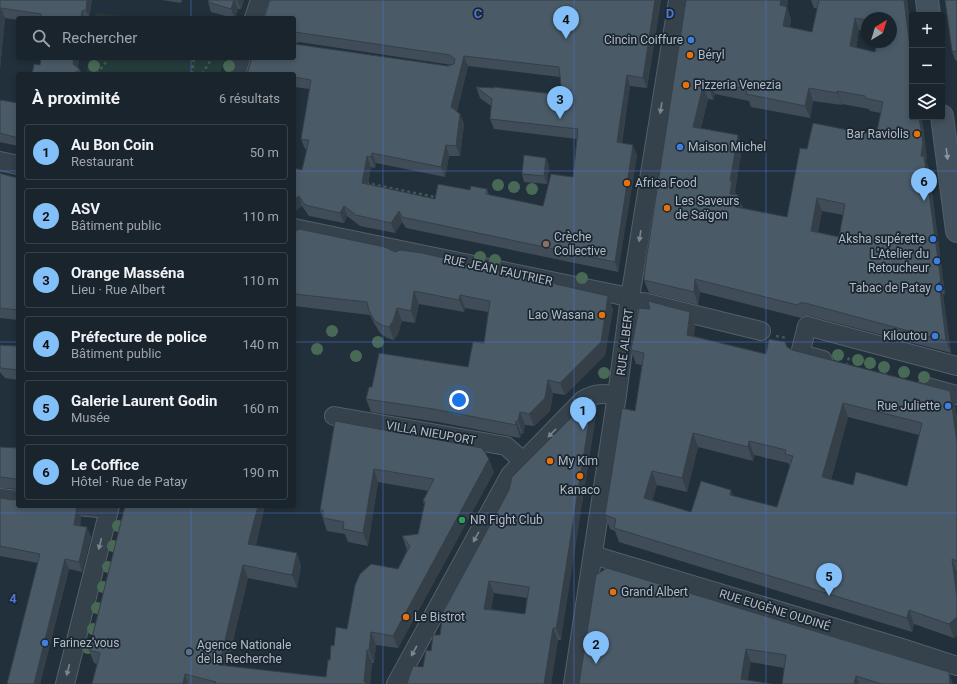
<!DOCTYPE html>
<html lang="fr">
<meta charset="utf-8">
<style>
body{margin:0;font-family:Roboto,sans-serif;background:#273038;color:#f1f3f6}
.controls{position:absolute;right:12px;top:12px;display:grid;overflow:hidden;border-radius:4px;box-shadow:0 2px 6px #0003}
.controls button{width:36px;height:36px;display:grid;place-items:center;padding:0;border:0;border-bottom:1px solid #384148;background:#1a242c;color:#f1f3f6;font:20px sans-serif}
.compass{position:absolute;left:861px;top:12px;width:36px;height:36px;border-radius:50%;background:#1a242c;box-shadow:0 2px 6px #0003;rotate:38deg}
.you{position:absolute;left:459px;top:400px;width:14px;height:14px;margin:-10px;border:3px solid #fff;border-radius:50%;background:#1a73e8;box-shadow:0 0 0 6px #1a73e833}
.badge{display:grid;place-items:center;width:26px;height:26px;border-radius:50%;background:#83c0f9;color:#111;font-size:13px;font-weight:700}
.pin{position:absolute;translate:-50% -33px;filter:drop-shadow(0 1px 2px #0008)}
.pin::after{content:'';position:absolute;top:21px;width:14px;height:12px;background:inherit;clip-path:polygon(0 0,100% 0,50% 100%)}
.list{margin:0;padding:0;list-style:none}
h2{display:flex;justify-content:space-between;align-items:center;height:52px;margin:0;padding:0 16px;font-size:17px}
h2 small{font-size:13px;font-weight:400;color:#9fa4a9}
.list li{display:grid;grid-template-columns:26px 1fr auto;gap:12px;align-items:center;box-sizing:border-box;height:56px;margin:0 8px 8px;padding:0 8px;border:1px solid #384148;border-radius:4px}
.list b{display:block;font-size:15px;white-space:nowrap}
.list p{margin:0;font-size:13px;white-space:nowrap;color:#9fa4a9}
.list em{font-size:13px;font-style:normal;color:#9fa4a9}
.icon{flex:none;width:22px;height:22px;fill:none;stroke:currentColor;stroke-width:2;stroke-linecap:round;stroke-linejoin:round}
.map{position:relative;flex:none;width:957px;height:684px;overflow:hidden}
.search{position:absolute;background:#1a242c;box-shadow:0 2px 6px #0003;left:16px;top:16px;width:280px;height:44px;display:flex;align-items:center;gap:10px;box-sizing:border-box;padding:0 14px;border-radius:4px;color:#9fa4a9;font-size:15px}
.panel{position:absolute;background:#1a242c;box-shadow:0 2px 6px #0003;left:16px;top:72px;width:280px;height:436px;border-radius:4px}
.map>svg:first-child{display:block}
</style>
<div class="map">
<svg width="957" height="684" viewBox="0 0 957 684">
<rect width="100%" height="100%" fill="#22303b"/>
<!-- green -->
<g fill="#243c3b">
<polygon points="96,13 138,18 95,18"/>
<polygon points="89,58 225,58 220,74 86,74"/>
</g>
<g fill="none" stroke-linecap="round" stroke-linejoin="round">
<!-- street casing -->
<g stroke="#535f69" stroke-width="20">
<g id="street">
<polyline points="254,18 260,0"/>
<polyline points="236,74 241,58"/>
<polyline points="0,161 18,165"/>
<polyline points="294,228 619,295 630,298"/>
<polyline points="643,302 761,331"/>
<polyline points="823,360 800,354 807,326 957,366"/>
<polyline points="927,387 957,395"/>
<polyline points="334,416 506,446 524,462"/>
<polyline points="0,498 18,500"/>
<polyline points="78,506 109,509"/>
<polyline points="593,555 899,647 957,666"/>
<polyline points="65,684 110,506"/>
<path d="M 396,684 L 510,475 L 583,400 C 596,392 603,394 617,395"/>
<polyline points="573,684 617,395 630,298 678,0"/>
</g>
</g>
<!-- secondary casing -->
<g stroke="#535f69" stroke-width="24">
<g id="secondary">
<polyline points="927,0 929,15"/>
<polyline points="942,116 957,231"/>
</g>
</g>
<!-- path -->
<g stroke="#415858" stroke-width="2.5" stroke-dasharray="3 3" stroke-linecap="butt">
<polyline points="97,74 109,58"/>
<polyline points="192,74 194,58"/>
<polyline points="202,74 212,58"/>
<polyline points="366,183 435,197"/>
<polyline points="776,336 787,338"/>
<polyline points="846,366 850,355"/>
<polyline points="885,376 887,365"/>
</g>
<!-- street -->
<use href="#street" stroke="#35414b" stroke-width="18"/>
<!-- secondary -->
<use href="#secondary" stroke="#43515e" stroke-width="22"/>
</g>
<!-- trees -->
<g fill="#486956">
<circle cx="94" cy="66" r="6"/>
<circle cx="229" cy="66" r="6"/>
<circle cx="498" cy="185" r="6"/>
<circle cx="514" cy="187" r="6"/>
<circle cx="532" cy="189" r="6"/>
<circle cx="480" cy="257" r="6"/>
<circle cx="495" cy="260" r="6"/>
<circle cx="582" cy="278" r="6"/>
<circle cx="332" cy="331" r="6"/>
<circle cx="378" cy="342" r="6"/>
<circle cx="317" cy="349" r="6"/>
<circle cx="838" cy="355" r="6"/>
<circle cx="356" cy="356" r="6"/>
<circle cx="858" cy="360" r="6"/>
<circle cx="870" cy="363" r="6"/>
<circle cx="884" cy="367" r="6"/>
<circle cx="904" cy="372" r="6"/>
<circle cx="604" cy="373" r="6"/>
<circle cx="924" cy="377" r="6"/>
<circle cx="118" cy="526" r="6"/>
<circle cx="113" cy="546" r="6"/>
<circle cx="108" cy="567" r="6"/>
<circle cx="103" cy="587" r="6"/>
<circle cx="97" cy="608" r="6"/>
<circle cx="93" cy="629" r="6"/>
<circle cx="88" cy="648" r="6"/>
</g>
<!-- wall -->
<g fill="#404d59" fill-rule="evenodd">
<polygon points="0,0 92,0 89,18 18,18 18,20 5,18 0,69"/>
<polygon points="162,0 182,0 181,3"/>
<polygon points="208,0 244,0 241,9 238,9 235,18 233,18 211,12 208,2"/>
<path d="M 661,0 L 647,88 L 630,86 L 622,143 L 637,155 L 618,272 L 406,228 L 402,222 L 395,233 L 360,226 L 347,216 L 344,223 L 309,216 L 302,206 L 294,212 L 307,150 L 305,149 L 301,139 L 310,89 L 294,87 L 294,18 ZM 299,42 L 452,65 L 448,66 L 295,44 ZM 468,66 L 560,77 L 562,95 L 476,87 L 480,98 L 491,106 L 490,119 L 494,129 L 577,139 L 573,177 L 543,206 L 489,195 L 487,189 L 470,190 L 435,199 L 368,184 L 371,167 L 375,168 L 376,163 L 445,177 L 449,156 L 460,156 L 464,124 L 460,114 L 457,111 Z"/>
<path d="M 686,0 L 788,0 L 787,7 L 791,19 L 790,27 L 812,32 L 817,8 L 814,8 L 811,0 L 907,0 L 912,40 L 912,117 L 927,156 L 926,162 L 929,169 L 945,295 L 943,294 L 951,353 L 810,316 L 805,316 L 801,318 L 700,292 L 698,305 L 649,293 L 644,280 ZM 867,18 L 891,18 L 875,52 L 856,48 L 859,30 L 867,32 ZM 715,94 L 749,101 L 751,107 L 810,118 L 813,101 L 842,105 L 842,104 L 869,109 L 870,111 L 881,113 L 876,136 L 807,149 L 787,217 L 743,208 L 736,195 L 735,191 L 742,148 L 738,135 L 701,128 L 708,99 L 713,100 ZM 822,211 L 843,215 L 839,237 L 818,232 Z"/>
<polygon points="957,0 957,61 955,60 952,51"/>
<polygon points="41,58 79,58 78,67 80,70 82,74 32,74 40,65"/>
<polygon points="0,100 18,103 18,146 0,142"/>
<polygon points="546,158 549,166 547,184 524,182 522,174"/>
<polygon points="0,173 2,174 18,178 18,320 0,318"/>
<polygon points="294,232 395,252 613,309 605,355 565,395 553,393 550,411 534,426 525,425 523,434 521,433 520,438 438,422 371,412 366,399 372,387 468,367 484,343 488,312 465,308 464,312 419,304 415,323 402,321 398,334 394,340 387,338 380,333 374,323 370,315 294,306"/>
<path d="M 650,309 L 690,312 L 695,326 L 694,336 L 766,354 L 787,347 L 792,350 L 955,405 L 957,418 L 957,635 L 954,638 L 914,624 L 912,632 L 619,542 L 615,531 L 610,529 L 605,515 L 635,411 L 642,365 L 636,364 L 631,350 ZM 848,417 L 919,435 L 907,486 L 853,485 L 831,480 ZM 698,447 L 753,461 L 754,455 L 788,463 L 790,467 L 777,507 L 733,496 L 691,512 L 652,500 L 657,485 L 687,492 Z"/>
<polygon points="18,344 18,380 5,378 0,372 0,345 15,346"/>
<path d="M 593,396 L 597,408 L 562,630 L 561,640 L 558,640 L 551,684 L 407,684 L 423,667 L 431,651 ZM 494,593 L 527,598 L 525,614 L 491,609 Z"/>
<polygon points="335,421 494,472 398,648 376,645 374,663 372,663 370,684 92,684 97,664 94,663 89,650 125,506 265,506 256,545 297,553 301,566 297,588 248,578 227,666 326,677 330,660 334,646 347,629 398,569 407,550 402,536 418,534 424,505 423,501 429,491 378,482 368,546 348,542 345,534 327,531 320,510"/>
<polygon points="0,447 18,448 18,489 0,488"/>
<polygon points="0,498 77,506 81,517 80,526 91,537 82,572 69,569 40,684 7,684 38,563 0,556"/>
<polygon points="596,575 953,684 782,684 784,668 751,662 579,684"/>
</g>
<!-- shaded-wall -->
<g fill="#343f48">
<polygon points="87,0 92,0 89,18 86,10"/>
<polygon points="234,0 235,0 238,9 235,18 231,9"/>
<polygon points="237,0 244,0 241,9"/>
<polygon points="655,0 661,0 647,88 643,78"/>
<polygon points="781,0 788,0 785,16 787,7 791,19 788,38 783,26 780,5"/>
<polygon points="904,0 907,0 912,40 912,62"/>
<polygon points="1,8 5,18 0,69 0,22"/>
<polygon points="82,11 84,18 81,18"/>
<polygon points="855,18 859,30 854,59 850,46"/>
<polygon points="464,56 468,66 455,117 451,107"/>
<polygon points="74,58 79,58 77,71 73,64"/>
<polygon points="627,75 630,86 620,152 617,142"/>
<polygon points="710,82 715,94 713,100 709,87"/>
<polygon points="703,86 708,99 698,139 693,127"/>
<polygon points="809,88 813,101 810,118 805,106"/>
<polygon points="837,91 842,104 842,105 837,93"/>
<polygon points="460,114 464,124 460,156 456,146"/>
<polygon points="919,117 922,117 927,156 926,162 929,169 945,295 941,282 921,156"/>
<polygon points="738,135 742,148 735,191 736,194 735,206 730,194 730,181"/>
<polygon points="446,145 449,156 445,177 441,167"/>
<polygon points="633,145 637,155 618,272 615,262"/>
<polygon points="372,153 376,163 375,168 371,157"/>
<polygon points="367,156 371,167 366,194 362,183"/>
<polygon points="546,158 549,166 547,184 544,176"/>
<polygon points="738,195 743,207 741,219 736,207"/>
<polygon points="299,196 302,206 294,212 294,199"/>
<polygon points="817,198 822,211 815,244 811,231"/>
<polygon points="344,206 347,216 344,223 340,213"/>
<polygon points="399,211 402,222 395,233 391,223"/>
<polygon points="695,279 700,292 698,305 694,292"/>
<polygon points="939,282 943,294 951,353 946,341"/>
<polygon points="414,291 419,304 415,323 411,311"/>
<polygon points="460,295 465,308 464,312 459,300"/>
<polygon points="608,296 613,309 605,355 565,395 560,383"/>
<polygon points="397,308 402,321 398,334 394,340 389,327"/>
<polygon points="690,312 695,326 692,349 687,335"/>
<polygon points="548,380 553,393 550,411 534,426 529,414"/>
<polygon points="950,391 955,405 957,418 957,443"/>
<polygon points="593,396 597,408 561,640 556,628"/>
<polygon points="843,403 848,417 828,491 822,477"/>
<polygon points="520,412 525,425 523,434 518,421"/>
<polygon points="516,421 521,433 520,438 516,425"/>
<polygon points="693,433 698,447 687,492 682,478"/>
<polygon points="749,441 754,455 753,461 748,447"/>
<polygon points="489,459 494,472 398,648 393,636"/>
<polygon points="374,469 378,482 368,546 363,533"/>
<polygon points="652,471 657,485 649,512 644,498"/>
<polygon points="731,490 736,504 730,495"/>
<polygon points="77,506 81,517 78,536 74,525"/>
<polygon points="258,506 265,506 253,557 248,544"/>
<polygon points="87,527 91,537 82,572 79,562"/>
<polygon points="297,553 301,566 297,588 292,575"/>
<polygon points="65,559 69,569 40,684 34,684"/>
<polygon points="952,559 957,572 957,597"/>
<polygon points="243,565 248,578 224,678 219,665"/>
<polygon points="489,581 494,593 489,621 484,609"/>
<polygon points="909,610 914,624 912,632 907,618"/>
<polygon points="957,617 957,635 954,638 949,624"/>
<polygon points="553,628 558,640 551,684 544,684"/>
<polygon points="371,632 376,645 374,663 369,650"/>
<polygon points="746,649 751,662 747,684 741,679"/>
<polygon points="367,650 372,663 370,684 365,684 364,682"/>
<polygon points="949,672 953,684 950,684"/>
<polygon points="185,674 188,684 183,684"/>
<polygon points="856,676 859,684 854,684"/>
</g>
<!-- building -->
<g fill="#4a5a67" stroke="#343f48" fill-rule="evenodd">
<polygon points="0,0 87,0 86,10 82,11 81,18 41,18 41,14 1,8 0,22"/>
<polygon points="209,0 234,0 231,9 208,2"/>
<path d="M 270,0 L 655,0 L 643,78 L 627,75 L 617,142 L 633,145 L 615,262 L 402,217 L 399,211 L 391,223 L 356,215 L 344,206 L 340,213 L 305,205 L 299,196 L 294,199 L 294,168 L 302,170 L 309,140 L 301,139 L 311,80 L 294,77 L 294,74 L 247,74 L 252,58 L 294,58 L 294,44 L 448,66 L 454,64 L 455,59 L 450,55 L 295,32 L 294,32 L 294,18 L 264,18 ZM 464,56 L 559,67 L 562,95 L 494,87 L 494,88 L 476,87 L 492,99 L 490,119 L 578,129 L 573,177 L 551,174 L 543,206 L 486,194 L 487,189 L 471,186 L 470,190 L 438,184 L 435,199 L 362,183 L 367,156 L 371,157 L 372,153 L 441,167 L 446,145 L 456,146 L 460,114 L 451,107 Z"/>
<path d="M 686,0 L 781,0 L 780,5 L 787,7 L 783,26 L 812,32 L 819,0 L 904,0 L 912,62 L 912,117 L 919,117 L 923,143 L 921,156 L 924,156 L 941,282 L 939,282 L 946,341 L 805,303 L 800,303 L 797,305 L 695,279 L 694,292 L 644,280 L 645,268 ZM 855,18 L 867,20 L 867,18 L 891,18 L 891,42 L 877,42 L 875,52 L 850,46 ZM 710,82 L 747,89 L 746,94 L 805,106 L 809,88 L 837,93 L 837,91 L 865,96 L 865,98 L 883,102 L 876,136 L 860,130 L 853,131 L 813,123 L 807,149 L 800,148 L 787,217 L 736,207 L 738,195 L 730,194 L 732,181 L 730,181 L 738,135 L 693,127 L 703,86 L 709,87 ZM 817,198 L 845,204 L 839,237 L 811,231 Z"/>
<polygon points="945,0 957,0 957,52 952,51"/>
<polygon points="41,58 74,58 73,64 80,70 72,74 32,74 34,64 40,65"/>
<polygon points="0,100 18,103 18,138 0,133"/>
<polygon points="524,155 546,158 544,176 522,174"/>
<polygon points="0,173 2,174 18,178 18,310 0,308"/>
<polygon points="299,229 385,247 395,252 400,250 422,253 608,296 601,342 560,383 548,380 545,398 529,414 520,412 518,421 516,421 516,425 433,409 366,399 369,387 372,387 379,353 468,367 473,342 484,343 490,301 460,295 459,300 414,291 411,311 397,308 393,321 389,327 382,325 375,321 369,311 367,302 294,294 294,232"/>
<path d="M 648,301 L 690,312 L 687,335 L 766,354 L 769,339 L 785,342 L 787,347 L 792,350 L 950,391 L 957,443 L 957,561 L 952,559 L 957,597 L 957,617 L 949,624 L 909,610 L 907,618 L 614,528 L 616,519 L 605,515 L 622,408 L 635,411 L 644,353 L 631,350 L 639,308 L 650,309 ZM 843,403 L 922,423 L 907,486 L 856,472 L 853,485 L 822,477 ZM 693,433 L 748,447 L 749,441 L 786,450 L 785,454 L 793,456 L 777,507 L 730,495 L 731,490 L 701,481 L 691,512 L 644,498 L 652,471 L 682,478 Z"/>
<polygon points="18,344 18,370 1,368 0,366 0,345 15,346"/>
<path d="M 593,396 L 558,618 L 556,628 L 553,628 L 544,684 L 407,684 L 409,677 L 413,666 L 423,667 L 426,650 L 431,651 L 433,635 L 440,635 L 443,612 L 509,490 L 512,477 ZM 489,581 L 529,587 L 525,614 L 484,609 Z"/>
<polygon points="335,421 482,448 489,459 393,636 371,632 369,650 367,650 364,682 366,682 366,684 215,684 216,682 185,674 183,684 92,684 100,653 89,650 125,506 258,506 248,544 297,553 292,575 243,565 219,665 326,677 328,660 330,660 331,645 334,646 336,627 347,629 355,585 360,574 371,564 398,569 410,546 402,536 418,534 425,502 423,501 434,479 374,469 363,533 343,529 344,522 323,518 323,510 320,510"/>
<polygon points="0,447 18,448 18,480 15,479 0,477"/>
<polygon points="0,498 13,500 18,499 18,506 77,506 74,525 87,527 79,562 65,559 34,684 7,684 40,554 0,546"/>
<polygon points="607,568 949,672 950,684 882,684 856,676 854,684 782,684 786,655 746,649 741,679 772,684 579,684 596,575"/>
</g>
<!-- one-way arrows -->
<defs><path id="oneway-solid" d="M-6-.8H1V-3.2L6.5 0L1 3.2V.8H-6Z"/></defs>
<g fill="#79858f">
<use href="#oneway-solid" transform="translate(661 108) rotate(99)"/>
<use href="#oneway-solid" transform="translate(640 236) rotate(99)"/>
<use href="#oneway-solid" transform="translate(552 433) rotate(134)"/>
<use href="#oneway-solid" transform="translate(476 537) rotate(119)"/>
<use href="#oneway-solid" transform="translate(100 544) rotate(104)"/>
<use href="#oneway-solid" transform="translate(414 651) rotate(119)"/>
<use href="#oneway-solid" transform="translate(68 670) rotate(104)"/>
</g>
<use fill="#8a97a2" href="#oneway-solid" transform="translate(947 154) rotate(83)"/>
<!-- grid -->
<path fill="none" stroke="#5074d2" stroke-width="1" stroke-opacity="0.55" d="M 191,0 L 191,18M 383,0 L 383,684M 574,0 L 574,684M 766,0 L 766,684M 191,58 L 191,74M 0,171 L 18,171M 294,171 L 957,171M 0,342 L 18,342M 294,342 L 957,342M 191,506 L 191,684M 0,513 L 957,513"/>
<!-- markers -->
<g fill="#3f7fe0" stroke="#1b2630" stroke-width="1.5">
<circle cx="691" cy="40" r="4"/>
<circle cx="680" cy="147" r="4"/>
<circle cx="933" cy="239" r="4"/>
<circle cx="937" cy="261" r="4"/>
<circle cx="939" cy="288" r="4"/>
<circle cx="935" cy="336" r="4"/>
<circle cx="948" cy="406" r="4"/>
<circle cx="45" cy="643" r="4"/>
</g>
<g fill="#e8710a" stroke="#1b2630" stroke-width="1.5">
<circle cx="690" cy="55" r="4"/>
<circle cx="686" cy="85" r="4"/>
<circle cx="917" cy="134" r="4"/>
<circle cx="627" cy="183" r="4"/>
<circle cx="667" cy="208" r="4"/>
<circle cx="602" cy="315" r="4"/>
<circle cx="550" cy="461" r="4"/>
<circle cx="580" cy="476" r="4"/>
<circle cx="613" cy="592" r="4"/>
<circle cx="406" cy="617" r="4"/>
</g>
<circle fill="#8d6e63" stroke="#1b2630" stroke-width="1.5" cx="546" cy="244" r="4"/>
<circle fill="#2e9e5b" stroke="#1b2630" stroke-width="1.5" cx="462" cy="520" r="4"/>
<circle fill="#5c6f8a" stroke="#1b2630" stroke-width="1.5" cx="189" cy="652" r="4"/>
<g text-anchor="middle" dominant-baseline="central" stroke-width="3.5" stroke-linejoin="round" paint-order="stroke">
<!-- poi labels -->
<g font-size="12" fill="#b0bcc7" stroke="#1b2630" text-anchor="start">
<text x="683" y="40" text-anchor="end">Cincin Coiffure</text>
<text x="698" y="55">Béryl</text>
<text x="694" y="85">Pizzeria Venezia</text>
<text x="909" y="134" text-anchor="end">Bar Raviolis</text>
<text x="688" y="147">Maison Michel</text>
<text x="635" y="183">Africa Food</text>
<text x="675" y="201">Les Saveurs<tspan x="675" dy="14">de Saïgon</tspan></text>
<text x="554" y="237">Crèche<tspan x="554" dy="14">Collective</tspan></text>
<text x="925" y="239" text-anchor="end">Aksha supérette</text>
<text x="929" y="254" text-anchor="end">L'Atelier du<tspan x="929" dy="14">Retoucheur</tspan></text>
<text x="931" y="288" text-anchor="end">Tabac de Patay</text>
<text x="594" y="315" text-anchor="end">Lao Wasana</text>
<text x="927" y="336" text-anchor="end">Kiloutou</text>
<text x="940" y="406" text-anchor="end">Rue Juliette</text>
<text x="558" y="461">My Kim</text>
<text x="580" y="490" text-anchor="middle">Kanaco</text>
<text x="470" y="520">NR Fight Club</text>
<text x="621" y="592">Grand Albert</text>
<text x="414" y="617">Le Bistrot</text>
<text x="53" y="643">Farinez'vous</text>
<text x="197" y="645">Agence Nationale<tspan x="197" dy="14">de la Recherche</tspan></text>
</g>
<!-- street labels -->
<g font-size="12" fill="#b0bcc7" stroke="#1b2630">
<text transform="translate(498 270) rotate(12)">RUE JEAN FAUTRIER</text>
<text transform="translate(625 342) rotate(-83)">RUE ALBERT</text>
<text transform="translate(431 433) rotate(10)">VILLA NIEUPORT</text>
<text transform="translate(775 610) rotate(17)">RUE EUGÈNE OUDINÉ</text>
</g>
</g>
<g font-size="13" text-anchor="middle" font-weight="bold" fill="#5074d2" stroke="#1b2630" stroke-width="3.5" stroke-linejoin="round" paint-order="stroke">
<text x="478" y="18">C</text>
<text x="670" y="18">D</text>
<text x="13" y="603">4</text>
</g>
</svg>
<div class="controls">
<button>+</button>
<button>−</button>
<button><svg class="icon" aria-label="layers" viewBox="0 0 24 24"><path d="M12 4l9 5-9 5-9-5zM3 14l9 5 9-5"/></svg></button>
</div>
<svg class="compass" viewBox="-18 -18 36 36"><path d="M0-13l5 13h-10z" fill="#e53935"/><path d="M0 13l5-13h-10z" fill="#9fa4a9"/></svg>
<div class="you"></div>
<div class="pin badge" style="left:583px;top:430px">1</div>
<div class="pin badge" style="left:596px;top:664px">2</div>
<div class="pin badge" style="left:560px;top:119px">3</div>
<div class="pin badge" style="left:566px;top:39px">4</div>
<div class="pin badge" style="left:829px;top:596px">5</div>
<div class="pin badge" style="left:924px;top:201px">6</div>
<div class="search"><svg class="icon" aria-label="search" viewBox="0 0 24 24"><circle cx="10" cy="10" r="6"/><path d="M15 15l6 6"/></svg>Rechercher</div>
<section class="panel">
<h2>À proximité<small>6 résultats</small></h2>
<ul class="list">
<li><span class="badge">1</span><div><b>Au Bon Coin</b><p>Restaurant</p></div><em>50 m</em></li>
<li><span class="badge">2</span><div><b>ASV</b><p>Bâtiment public</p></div><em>110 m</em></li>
<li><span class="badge">3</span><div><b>Orange Masséna</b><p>Lieu · Rue Albert</p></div><em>110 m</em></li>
<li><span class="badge">4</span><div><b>Préfecture de police</b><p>Bâtiment public</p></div><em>140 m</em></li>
<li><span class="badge">5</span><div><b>Galerie Laurent Godin</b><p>Musée</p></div><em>160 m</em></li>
<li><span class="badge">6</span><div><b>Le Coffice</b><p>Hôtel · Rue de Patay</p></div><em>190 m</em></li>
</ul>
</section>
</div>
